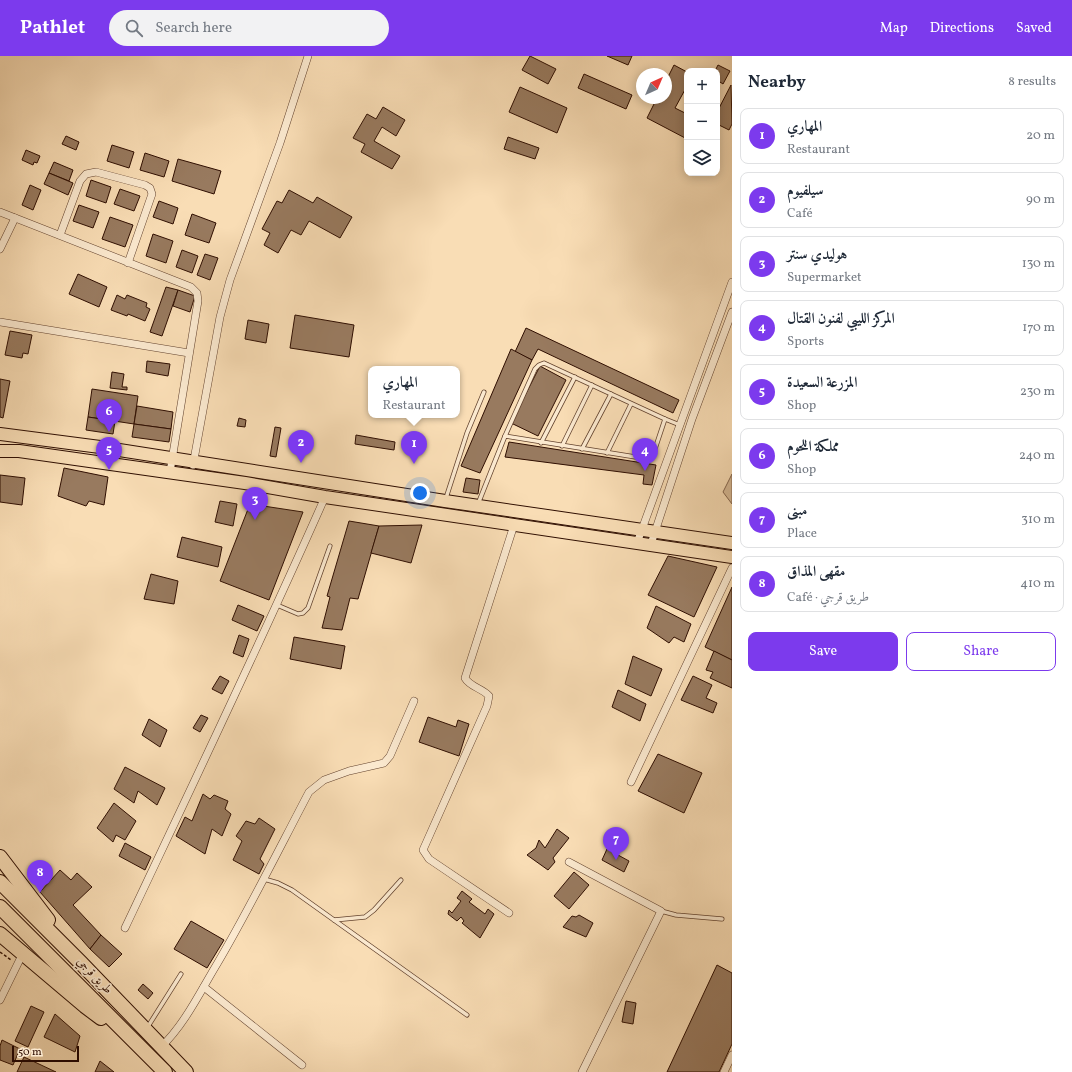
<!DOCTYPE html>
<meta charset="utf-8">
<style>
body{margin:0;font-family:Vollkorn,Amiri,serif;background:#f2f2f3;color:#1f2937}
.controls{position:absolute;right:12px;top:12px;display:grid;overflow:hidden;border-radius:8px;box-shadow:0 2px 10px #0003}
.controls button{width:36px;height:36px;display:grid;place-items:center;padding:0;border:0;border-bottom:1px solid #e0e1e3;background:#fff;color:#1f2937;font:20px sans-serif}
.compass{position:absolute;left:636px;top:12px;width:36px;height:36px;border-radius:50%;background:#fff;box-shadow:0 2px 10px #0003;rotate:44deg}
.scale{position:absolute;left:12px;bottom:10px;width:67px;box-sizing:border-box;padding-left:4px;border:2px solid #2f0e01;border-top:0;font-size:11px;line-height:14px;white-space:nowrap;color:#2f0e01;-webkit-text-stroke:3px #fbe9cf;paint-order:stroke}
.you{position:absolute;left:420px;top:437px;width:14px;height:14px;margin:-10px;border:3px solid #fff;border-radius:50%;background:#1a73e8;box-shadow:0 0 0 6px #1a73e833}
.badge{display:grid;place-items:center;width:26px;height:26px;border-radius:50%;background:#7c3aed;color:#fff;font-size:13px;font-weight:700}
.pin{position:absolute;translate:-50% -33px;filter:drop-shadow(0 1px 2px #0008)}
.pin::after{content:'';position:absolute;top:21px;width:14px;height:12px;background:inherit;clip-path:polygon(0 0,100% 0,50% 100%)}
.popup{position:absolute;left:368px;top:310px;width:92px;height:52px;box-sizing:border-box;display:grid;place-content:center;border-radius:8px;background:#fff;filter:drop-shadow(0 1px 3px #0005);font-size:13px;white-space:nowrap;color:#747a83}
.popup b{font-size:15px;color:#1f2937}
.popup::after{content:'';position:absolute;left:50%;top:100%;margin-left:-8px;border:8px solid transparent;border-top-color:#fff}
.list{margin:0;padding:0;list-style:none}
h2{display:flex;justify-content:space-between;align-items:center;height:52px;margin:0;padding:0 16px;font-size:17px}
h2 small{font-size:13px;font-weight:400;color:#747a83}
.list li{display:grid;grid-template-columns:26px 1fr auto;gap:12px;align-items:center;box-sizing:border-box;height:56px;margin:0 8px 8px;padding:0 8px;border:1px solid #e0e1e3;border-radius:8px}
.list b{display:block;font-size:15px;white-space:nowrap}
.list p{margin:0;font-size:13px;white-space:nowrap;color:#747a83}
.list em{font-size:13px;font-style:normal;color:#747a83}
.actions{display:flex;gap:8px;padding:12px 16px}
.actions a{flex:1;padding:9px 0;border:1px solid #7c3aed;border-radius:8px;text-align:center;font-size:14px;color:#7c3aed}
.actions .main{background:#7c3aed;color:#fff}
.icon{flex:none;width:22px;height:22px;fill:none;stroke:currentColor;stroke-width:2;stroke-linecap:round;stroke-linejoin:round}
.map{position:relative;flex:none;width:732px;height:1016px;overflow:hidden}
header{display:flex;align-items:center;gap:24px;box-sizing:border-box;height:56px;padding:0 20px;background:#7c3aed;color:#fff}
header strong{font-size:19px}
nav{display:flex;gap:22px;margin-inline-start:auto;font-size:14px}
.search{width:280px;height:36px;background:#f2f2f3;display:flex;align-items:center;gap:10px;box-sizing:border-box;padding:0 14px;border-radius:22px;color:#747a83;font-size:15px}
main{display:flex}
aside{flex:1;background:#fff}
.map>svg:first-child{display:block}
</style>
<header>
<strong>Pathlet</strong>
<div class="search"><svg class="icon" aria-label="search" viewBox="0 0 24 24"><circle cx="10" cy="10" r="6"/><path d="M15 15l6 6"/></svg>Search here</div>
<nav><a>Map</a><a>Directions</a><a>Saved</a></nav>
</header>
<main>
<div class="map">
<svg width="732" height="1016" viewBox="0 0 732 1016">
<rect width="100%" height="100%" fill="#f9ddb5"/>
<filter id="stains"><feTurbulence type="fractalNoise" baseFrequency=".005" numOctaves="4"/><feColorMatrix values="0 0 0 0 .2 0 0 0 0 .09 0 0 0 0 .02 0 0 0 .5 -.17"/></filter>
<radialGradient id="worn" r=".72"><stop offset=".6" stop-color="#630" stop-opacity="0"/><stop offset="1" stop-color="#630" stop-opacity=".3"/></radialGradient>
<!-- green -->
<polygon fill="#d7ba96" stroke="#83644c" points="732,418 732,448 723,436"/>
<!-- building -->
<g fill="#987a5f" stroke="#2f0e01">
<polygon points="530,0 556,13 548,28 522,14"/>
<polygon points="607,0 632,0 628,9"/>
<polygon points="674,9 687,16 687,30 675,52 687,58 687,83 647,62 657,42 666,42 666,25"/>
<polygon points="718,9 730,15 723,28 717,24 717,15 715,15"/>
<polygon points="584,18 632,39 626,53 578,32"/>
<polygon points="731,29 732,68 729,74 717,68 717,56"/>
<polygon points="520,31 567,52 557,77 509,56"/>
<polygon points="383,51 405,64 396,80 382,71 374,85 400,100 392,113 361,96 365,88 353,82 367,58 376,63"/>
<polygon points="66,80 79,86 76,94 62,88"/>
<polygon points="508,81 539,92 535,103 504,93"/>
<polygon points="112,89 134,96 129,112 107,105"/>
<polygon points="26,94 40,100 37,107 34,106 33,109 22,104"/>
<polygon points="145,97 169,105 164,121 140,114"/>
<polygon points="178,103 221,115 214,138 172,125"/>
<polygon points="54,106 73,114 69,125 49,117"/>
<polygon points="49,117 73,127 68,139 44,128"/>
<polygon points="91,124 111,131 106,147 86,140"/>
<polygon points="30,129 41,134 33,154 22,149"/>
<polygon points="120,133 140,140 134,155 114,148"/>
<polygon points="289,134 313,147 317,141 352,161 340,182 309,165 301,179 291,174 278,197 264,189 270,177 262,173 277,145 282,147"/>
<polygon points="159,145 178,152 173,168 153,161"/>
<polygon points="79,149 99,156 93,172 73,165"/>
<polygon points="192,158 216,167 209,187 185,179"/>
<polygon points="110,161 133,169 125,191 102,183"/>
<polygon points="153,178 173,185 166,207 146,200"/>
<polygon points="182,194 198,200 192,217 176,211"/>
<polygon points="205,198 218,202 210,224 197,219"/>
<polygon points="78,218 107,231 99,251 69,238"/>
<polygon points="166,231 178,234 162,280 150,276"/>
<polygon points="178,234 195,240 190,256 173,250"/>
<polygon points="117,239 125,243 127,239 147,247 146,251 150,253 145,265 128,258 127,260 111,254"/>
<polygon points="295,259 354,269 349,301 290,292"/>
<polygon points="248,264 269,268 266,287 245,283"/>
<polygon points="526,272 679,344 673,357 538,293 532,304 515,296"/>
<polygon points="10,275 32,279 28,298 23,297 22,302 5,299"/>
<polygon points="511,293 532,304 480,417 461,410"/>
<polygon points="147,305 170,308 168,320 146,316"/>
<polygon points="540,310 566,324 538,380 511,367"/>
<polygon points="112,316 124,318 122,331 127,331 127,334 110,332"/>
<polygon points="0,323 10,325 3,362 0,361"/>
<polygon points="92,333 138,340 134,368 88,361"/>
<polygon points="137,350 173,356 171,373 134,368"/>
<polygon points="88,361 115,365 113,378 86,374"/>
<polygon points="239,362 246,364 245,371 237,370"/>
<polygon points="134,368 171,373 169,386 132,381"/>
<polygon points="275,371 281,372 276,401 270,400"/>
<polygon points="356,379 395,386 394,394 355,388"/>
<polygon points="509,386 656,409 652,429 643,428 644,419 505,401"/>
<polygon points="64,412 108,421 104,449 89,445 86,450 58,440"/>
<polygon points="0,419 25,422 22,449 0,446"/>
<polygon points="466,422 480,424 478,438 463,436"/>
<polygon points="220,445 237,448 233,470 215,466"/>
<polygon points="250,448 303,456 269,544 220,525"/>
<polygon points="349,465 379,470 358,543 350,542 342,574 322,572 330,541 327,540"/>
<polygon points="422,469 411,507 371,497 379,470"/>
<polygon points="182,481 222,491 218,511 177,501"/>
<polygon points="668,500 717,511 694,561 648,539"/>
<polygon points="151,518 178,525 174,548 144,543"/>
<polygon points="732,531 732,604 705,591"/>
<polygon points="238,549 264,560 257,575 232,564"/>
<polygon points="656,550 691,568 684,586 674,581 669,587 647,572"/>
<polygon points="239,579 249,583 243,601 233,597"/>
<polygon points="294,581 345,590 341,613 290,603"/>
<polygon points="714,595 732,604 732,632 710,622 713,616 706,614"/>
<polygon points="633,600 662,613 651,640 625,628"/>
<polygon points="220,620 229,625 222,638 212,633"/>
<polygon points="693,620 712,629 706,642 717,647 713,657 681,644"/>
<polygon points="618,634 646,648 640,665 612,651"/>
<polygon points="201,659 208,662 200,676 193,672"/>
<polygon points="428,661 456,671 458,664 469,668 459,700 419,686"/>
<polygon points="149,663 167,674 160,691 142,679"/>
<polygon points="658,698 702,717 684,757 638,735"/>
<polygon points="125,711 165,732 157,749 138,735 134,747 114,733"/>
<polygon points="203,738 210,743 214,739 228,745 225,753 231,758 222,780 212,773 205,798 176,780 185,761 192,765"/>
<polygon points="114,747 136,765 125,784 116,779 113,786 97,772"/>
<polygon points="259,762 275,773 260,803 264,808 259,818 233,804 242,785 236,780 246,765 255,768"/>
<polygon points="557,773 569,782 553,802 555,806 548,814 527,799 536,792 539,784 545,792"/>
<polygon points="125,787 151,801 145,814 119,800"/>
<polygon points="607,793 629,805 624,816 602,804"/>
<polygon points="60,814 71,824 77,817 92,831 73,849 101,879 90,893 40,836"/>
<polygon points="574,816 589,829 569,853 554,840"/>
<polygon points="462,835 472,843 469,846 485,858 488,853 494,858 480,882 462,867 464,865 461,861 457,865 448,858 449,854 452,857 461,845 457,842"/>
<polygon points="579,859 593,867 586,881 563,871 572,860 576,861"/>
<polygon points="191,865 224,884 207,912 174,893"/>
<polygon points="101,879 122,898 109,911 90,893"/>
<polygon points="717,909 732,917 732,988 719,1016 667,1016"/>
<polygon points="143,928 153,937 148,943 138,934"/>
<polygon points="626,945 636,947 633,968 622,966"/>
<polygon points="31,950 44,956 28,991 15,985"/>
<polygon points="55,958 80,980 75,996 44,981"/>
<polygon points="2,984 20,993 13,1009 0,1004 0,990"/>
<polygon points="24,1001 56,1016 17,1016"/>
<polygon points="100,1005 114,1016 95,1016"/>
</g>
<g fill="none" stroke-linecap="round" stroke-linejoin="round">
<!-- lane casing -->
<g stroke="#62422e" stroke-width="5">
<g id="lane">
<polyline points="505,380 535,313 539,309 544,307 665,363"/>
<polyline points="541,387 575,321"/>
<polyline points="562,390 592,329"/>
<polyline points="582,393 611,338"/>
<polyline points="607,397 631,348"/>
<polyline points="446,442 467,377 484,336"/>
<polyline points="478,448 505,380 648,403 653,399 665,363 680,369"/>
<polyline points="277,549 298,558 303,557 308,552 330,490"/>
<polyline points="264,823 278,827 292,834 467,959"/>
<polyline points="661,855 676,859 722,863"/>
<polyline points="334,864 365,861 374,854 401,824"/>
<polyline points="147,972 181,918"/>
</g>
</g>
<!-- street casing -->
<g stroke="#62422e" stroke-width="8">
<g id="street">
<polyline points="0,156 191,231 197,237 198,245 170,416"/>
<polyline points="60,179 80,125 86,118 96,116 145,129 150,132 152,138 128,207"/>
<polyline points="0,193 15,162"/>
<polyline points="0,266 189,297"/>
<polyline points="193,409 220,261 230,224 280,87 308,0"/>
<polyline points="637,487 732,226"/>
<polyline points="651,488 692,363 732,256"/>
<polyline points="631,726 732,512"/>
<polyline points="569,806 661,855 582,1016"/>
<path d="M 509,857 L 429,803 L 423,794 L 487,650 L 489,640 C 482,632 470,631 465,622 L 514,469"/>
<path d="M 125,872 C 193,728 261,586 325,441"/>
<polyline points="204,931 302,1009"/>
<polyline points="0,944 23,897"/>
<path d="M 161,991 C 185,968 200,936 217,908 C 250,852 279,793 309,736 L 324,724 L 349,715 L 384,707 L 390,700 L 414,645"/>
<polyline points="724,1016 732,999"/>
</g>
</g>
<!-- primary casing -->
<g stroke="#2f0e01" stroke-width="14">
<g id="primary">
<polyline points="0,378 100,391 445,445 732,487"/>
<polyline points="0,395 19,395 245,427 325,441 732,501"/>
</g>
</g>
<!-- highway casing -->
<g stroke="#2f0e01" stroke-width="16">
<g id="highway">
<polyline points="0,801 48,864"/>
<polyline points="0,826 81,907 186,1016"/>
<polyline points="0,851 165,1016"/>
<polyline points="0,878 85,950 101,962"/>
</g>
</g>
<!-- path -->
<polyline stroke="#2f0e01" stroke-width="1.5" stroke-dasharray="3 2" stroke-linecap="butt" points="0,896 11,904"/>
<!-- lane -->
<use href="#lane" stroke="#fbe9cf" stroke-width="3.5"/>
<!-- street -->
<use href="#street" stroke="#fbe9cf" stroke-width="7"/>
<!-- primary -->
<use href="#primary" stroke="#f9ddb5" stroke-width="12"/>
<!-- highway -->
<use href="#highway" stroke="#f9ddb5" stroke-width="14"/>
</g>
<g text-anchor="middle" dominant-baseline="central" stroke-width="3.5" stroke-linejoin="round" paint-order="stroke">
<!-- street labels -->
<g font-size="12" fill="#2f0e01" stroke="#fbe9cf">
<text transform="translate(94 920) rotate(46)">طريق قرجي</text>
</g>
</g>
<rect width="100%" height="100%" filter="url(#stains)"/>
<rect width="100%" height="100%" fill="url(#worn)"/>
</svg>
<div class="controls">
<button>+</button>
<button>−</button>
<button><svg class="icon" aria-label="layers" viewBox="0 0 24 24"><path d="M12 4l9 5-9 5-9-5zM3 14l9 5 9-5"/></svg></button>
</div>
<svg class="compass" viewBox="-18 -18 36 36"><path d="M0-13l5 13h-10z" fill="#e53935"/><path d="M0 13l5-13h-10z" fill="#747a83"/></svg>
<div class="scale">50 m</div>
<div class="you"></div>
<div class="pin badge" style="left:414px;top:408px">1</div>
<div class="popup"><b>المهاري</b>Restaurant</div>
<div class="pin badge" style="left:301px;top:407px">2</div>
<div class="pin badge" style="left:255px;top:464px">3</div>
<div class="pin badge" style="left:645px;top:415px">4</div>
<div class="pin badge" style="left:109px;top:414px">5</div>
<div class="pin badge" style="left:109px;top:376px">6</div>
<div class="pin badge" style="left:616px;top:804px">7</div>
<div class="pin badge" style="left:40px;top:837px">8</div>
</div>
<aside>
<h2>Nearby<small>8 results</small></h2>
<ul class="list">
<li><span class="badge">1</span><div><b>المهاري</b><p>Restaurant</p></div><em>20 m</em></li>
<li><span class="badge">2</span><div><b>سيلفيوم</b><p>Café</p></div><em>90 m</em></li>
<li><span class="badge">3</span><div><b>هوليدي سنتر</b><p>Supermarket</p></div><em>130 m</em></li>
<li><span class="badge">4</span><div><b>المركز الليبي لفنون القتال</b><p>Sports</p></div><em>170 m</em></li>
<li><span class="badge">5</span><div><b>المزرعة السعيدة</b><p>Shop</p></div><em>230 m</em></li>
<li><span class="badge">6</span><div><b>مملكة اللحوم</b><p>Shop</p></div><em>240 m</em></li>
<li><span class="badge">7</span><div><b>مبنى</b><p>Place</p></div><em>310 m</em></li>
<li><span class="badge">8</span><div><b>مقهى المذاق</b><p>Café · طريق قرجي</p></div><em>410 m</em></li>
</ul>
<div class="actions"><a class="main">Save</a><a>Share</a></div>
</aside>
</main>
